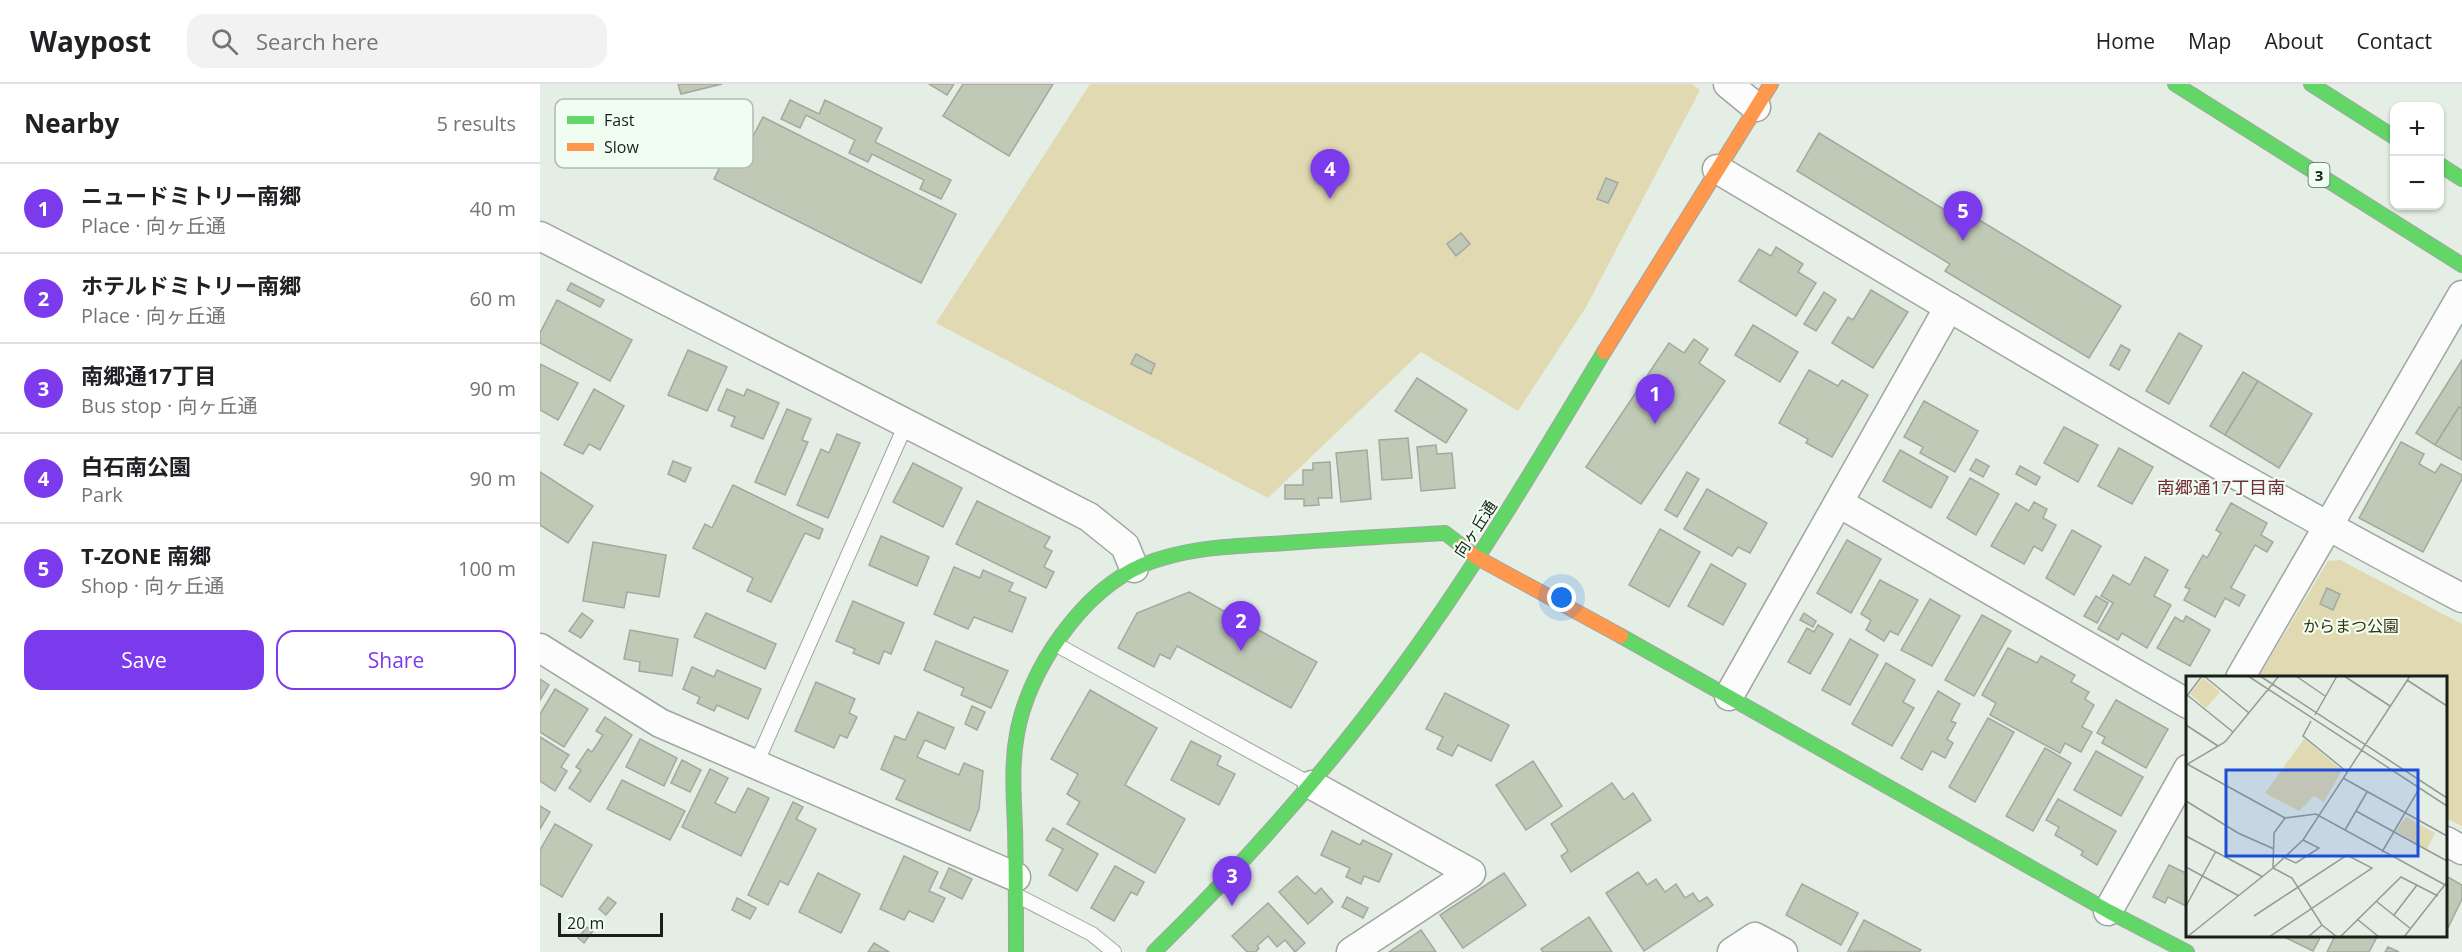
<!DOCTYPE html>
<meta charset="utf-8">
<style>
body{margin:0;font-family:"Open Sans","Noto Sans JP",sans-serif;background:#f2f2f2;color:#202124}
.controls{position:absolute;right:18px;top:18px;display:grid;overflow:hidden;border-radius:12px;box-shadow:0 2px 4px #0004}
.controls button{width:54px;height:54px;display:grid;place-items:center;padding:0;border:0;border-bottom:2px solid #e0e0e0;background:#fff;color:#202124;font:30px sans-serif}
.scale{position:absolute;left:18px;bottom:15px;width:105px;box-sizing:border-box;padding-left:6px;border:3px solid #192019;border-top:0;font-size:16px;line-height:21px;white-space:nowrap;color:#192019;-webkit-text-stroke:4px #f0fef1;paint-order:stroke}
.you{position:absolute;left:1022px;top:514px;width:21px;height:21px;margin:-15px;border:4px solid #fff;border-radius:50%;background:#1a73e8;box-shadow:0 0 0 9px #1a73e833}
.badge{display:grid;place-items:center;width:39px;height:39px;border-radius:50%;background:#7c3aed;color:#fff;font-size:20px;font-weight:700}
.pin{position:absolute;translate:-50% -50px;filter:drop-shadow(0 2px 3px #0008)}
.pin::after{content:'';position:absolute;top:32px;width:21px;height:18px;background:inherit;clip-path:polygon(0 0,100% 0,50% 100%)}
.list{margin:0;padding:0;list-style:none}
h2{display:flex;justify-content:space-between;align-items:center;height:78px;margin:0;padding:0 24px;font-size:26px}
h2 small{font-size:20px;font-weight:400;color:#757577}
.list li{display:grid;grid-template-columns:39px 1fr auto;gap:18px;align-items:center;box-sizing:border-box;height:90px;padding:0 24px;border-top:2px solid #e0e0e0}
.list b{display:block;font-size:22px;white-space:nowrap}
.list p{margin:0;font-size:20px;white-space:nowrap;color:#757577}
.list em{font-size:20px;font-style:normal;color:#757577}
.actions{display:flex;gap:12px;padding:18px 24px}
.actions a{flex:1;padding:14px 0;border:2px solid #7c3aed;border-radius:18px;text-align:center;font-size:21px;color:#7c3aed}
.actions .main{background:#7c3aed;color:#fff}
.icon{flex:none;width:33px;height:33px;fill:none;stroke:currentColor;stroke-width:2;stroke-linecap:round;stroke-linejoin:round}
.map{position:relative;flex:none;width:1922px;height:868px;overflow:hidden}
header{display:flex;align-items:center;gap:36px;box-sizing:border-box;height:84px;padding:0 30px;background:#fff;border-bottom:2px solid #e0e0e0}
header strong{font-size:28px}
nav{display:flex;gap:33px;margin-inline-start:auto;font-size:21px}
.search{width:420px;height:54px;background:#f2f2f2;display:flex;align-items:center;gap:15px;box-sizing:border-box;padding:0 21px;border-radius:18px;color:#757577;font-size:22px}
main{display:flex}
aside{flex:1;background:#fff}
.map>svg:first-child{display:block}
</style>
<header>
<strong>Waypost</strong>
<div class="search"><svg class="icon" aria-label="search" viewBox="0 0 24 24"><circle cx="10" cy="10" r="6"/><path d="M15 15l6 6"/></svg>Search here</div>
<nav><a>Home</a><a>Map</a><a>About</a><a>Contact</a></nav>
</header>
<main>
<aside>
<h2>Nearby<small>5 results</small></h2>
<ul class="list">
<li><span class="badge">1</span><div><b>ニュードミトリー南郷</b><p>Place · 向ヶ丘通</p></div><em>40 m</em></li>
<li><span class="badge">2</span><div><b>ホテルドミトリー南郷</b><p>Place · 向ヶ丘通</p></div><em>60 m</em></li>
<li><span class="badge">3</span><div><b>南郷通17丁目</b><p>Bus stop · 向ヶ丘通</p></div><em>90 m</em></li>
<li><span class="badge">4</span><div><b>白石南公園</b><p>Park</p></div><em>90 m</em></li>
<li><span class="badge">5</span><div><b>T-ZONE 南郷</b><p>Shop · 向ヶ丘通</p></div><em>100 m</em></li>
</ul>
<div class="actions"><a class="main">Save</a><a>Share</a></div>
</aside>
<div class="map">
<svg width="1922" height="868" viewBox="0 0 1922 868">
<rect width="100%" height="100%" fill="#e4eee4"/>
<!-- green -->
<g fill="#e0d9b1">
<polygon points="550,0 1152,0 1160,6 1046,223 978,327 881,268 728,414 396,239"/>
<polygon points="1800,476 1922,540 1922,742 1906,734 1906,594 1718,594 1788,477"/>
</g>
<!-- building -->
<g fill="#c0c8b6" stroke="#a3a8a0" stroke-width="1.5">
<polygon points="138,0 182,0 141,10"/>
<polygon points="389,0 414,0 407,11"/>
<polygon points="423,0 513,0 469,72 403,32"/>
<polygon points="250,16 279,30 285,16 342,44 335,58 411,96 401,115 380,105 384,96 332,70 328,78 309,69 315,56 266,31 260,44 241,35"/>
<polygon points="223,33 416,130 381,199 174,95 182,79 172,74 186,46 210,58"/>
<polygon points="1279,49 1418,134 1423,126 1581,222 1549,274 1405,187 1410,180 1257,87"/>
<polygon points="1066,94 1078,99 1068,119 1057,115"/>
<polygon points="921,149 930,160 916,172 907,160"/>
<polygon points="1236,163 1263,180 1258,188 1276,199 1256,232 1199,197 1219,165 1231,172"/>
<polygon points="31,199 64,216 60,223 27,206"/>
<polygon points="1331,206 1368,228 1333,284 1292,259 1308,233 1313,236"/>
<polygon points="1284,208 1296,216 1276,247 1264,240"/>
<polygon points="17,216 92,256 70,297 0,259 0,249"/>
<polygon points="1213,241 1258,268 1240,298 1195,271"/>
<polygon points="1639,249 1662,262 1629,320 1606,307"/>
<polygon points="1154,255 1168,265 1159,279 1185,297 1101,420 1046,383 1129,259 1144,269"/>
<polygon points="1581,261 1590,266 1579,286 1570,281"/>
<polygon points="148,266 187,283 167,327 128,311"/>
<polygon points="596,270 615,280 611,290 591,280"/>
<polygon points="1922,276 1922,325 1919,323 1895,361 1876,349"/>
<polygon points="0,280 38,299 18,336 0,326"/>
<polygon points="1269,286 1298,302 1302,296 1328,311 1292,373 1266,359 1268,355 1239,339"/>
<polygon points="1703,288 1718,297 1685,351 1670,342"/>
<polygon points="877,294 927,326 906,359 855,327"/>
<polygon points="1718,297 1772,330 1739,384 1685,351"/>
<polygon points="54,305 84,322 60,366 49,360 43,370 24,361"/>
<polygon points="187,305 204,312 207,305 239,319 223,355 191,342 195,333 178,326"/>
<polygon points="1384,317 1438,347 1415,388 1380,369 1383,363 1364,353"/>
<polygon points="1919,323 1922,325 1922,376 1895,361"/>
<polygon points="247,325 271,335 262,356 268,358 245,411 215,398"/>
<polygon points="1524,343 1558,361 1538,398 1504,379"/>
<polygon points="297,350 320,359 288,434 257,421 281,365 289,369"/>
<polygon points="868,354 872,394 842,396 839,356"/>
<polygon points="1861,358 1884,370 1879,380 1895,389 1901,380 1922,391 1922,395 1883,468 1819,434"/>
<polygon points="896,361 897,370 912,369 915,404 881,407 877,363"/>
<polygon points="1579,364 1613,383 1592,420 1558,402"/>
<polygon points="827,366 831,415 801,418 796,369"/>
<polygon points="1360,366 1408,393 1391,424 1343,397"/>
<polygon points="1436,375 1449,382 1443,393 1430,386"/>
<polygon points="133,377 151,384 145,398 128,390"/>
<polygon points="790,378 792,414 778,414 779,421 764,422 764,415 745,415 745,401 763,401 763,386 773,386 773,379"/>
<polygon points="373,379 422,404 403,443 353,418"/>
<polygon points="1480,382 1500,393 1496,401 1476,390"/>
<polygon points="0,388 53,422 28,459 0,441"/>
<polygon points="1147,388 1159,395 1137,433 1125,426"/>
<polygon points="1430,394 1459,410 1436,451 1407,434"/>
<polygon points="193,401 283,445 279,455 265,449 231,518 207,507 213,494 153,464 165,440 172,444"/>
<polygon points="1167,405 1227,439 1210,469 1198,463 1192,472 1144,445"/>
<polygon points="437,417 510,453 504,463 512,467 504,483 514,488 506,504 416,460"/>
<polygon points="1494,418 1507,425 1503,434 1516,441 1502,467 1494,462 1484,480 1451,462 1476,419 1489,427"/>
<polygon points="1691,419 1727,439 1721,451 1733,458 1727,468 1715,461 1691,504 1705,511 1699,522 1685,514 1675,533 1644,516 1650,505 1645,503 1663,471 1667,474 1681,449 1676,446"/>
<polygon points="1120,445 1160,468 1129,523 1089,501"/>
<polygon points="1532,446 1561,462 1534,511 1506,494"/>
<polygon points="341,452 389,473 377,502 329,481"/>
<polygon points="1307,456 1341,475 1311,529 1277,509"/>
<polygon points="53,458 126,471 119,513 87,508 84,524 43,517"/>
<polygon points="1605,473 1628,486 1614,512 1631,521 1607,564 1582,549 1578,556 1558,545 1573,519 1561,512 1573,491 1590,501"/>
<polygon points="1171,480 1206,500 1183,541 1148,522"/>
<polygon points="414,483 440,494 443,486 473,499 469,507 486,514 472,548 434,533 428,545 394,530"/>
<polygon points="1340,496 1378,516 1358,551 1350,547 1344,557 1326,546 1331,536 1321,530"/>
<polygon points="1787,504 1800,510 1793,526 1780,520"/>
<polygon points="649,508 777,578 751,624 637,562 630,575 620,570 614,583 578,564 597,529"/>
<polygon points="1556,512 1568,519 1557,539 1544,532"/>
<polygon points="1390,515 1420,532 1392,582 1361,566"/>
<polygon points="313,517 364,539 351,570 344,567 339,580 313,569 315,565 296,557"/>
<polygon points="42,529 53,537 41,554 29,547"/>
<polygon points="166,529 236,560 225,585 154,553"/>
<polygon points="1264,529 1276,537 1273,543 1260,536"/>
<polygon points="1442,531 1471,547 1434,612 1405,596"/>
<polygon points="1646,532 1670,546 1650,582 1617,564 1635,533 1643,538"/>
<polygon points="1278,541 1293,550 1270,590 1248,578 1267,544 1274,548"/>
<polygon points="90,546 138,555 132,592 99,587 100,578 84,575"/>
<polygon points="1310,555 1338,571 1310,621 1282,606"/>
<polygon points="396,557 468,587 451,624 421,611 424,604 384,586"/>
<polygon points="1468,564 1497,579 1501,572 1535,591 1531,598 1549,608 1545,615 1554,621 1542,643 1552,648 1541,668 1525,659 1520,669 1450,631 1456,619 1442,611"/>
<polygon points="1346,579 1375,596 1363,618 1374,624 1352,662 1312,640"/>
<polygon points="152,583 174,593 177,586 221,605 208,635 177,621 174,627 157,619 160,613 143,605"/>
<polygon points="0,595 9,601 0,616"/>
<polygon points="276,598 315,615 309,629 317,633 307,654 300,651 294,664 255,647"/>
<polygon points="15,605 48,625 24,663 0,648 0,630"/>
<polygon points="550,606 617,644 585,701 645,735 615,789 527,740 540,718 527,710 538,690 511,675"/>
<polygon points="1398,607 1420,620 1411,637 1416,639 1407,655 1413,659 1405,674 1392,667 1382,686 1361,674"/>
<polygon points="905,609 969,641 951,677 918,661 912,672 897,665 903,653 886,645"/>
<polygon points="1576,616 1628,645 1606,684 1562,659 1565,653 1557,649"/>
<polygon points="432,622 445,628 437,646 425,640"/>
<polygon points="378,628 414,644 405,665 385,656 377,673 419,691 424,679 443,687 439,725 430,747 356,715 365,696 341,685 355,652 365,656"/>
<polygon points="65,633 92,651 50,718 29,704 41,686 36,683 48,665 52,668 63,651 56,647"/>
<polygon points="1448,634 1474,648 1435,718 1409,703"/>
<polygon points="0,653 29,671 21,683 27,687 15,707 0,697"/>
<polygon points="100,655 137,674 124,702 86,683"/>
<polygon points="651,657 681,672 677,681 695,690 679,721 631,696"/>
<polygon points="1505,664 1531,679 1493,747 1466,732"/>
<polygon points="1556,667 1603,693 1581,732 1534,706"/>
<polygon points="142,676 161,686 150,708 131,699"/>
<polygon points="993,677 1022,722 986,746 956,701"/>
<polygon points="170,685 188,694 175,719 195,729 208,704 229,714 201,772 142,743"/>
<polygon points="82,696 145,727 130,756 67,725"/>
<polygon points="1072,699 1084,716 1093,709 1111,736 1031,788 1021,772 1028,767 1011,740"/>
<polygon points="1518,715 1576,747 1557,781 1541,771 1543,767 1515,751 1519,743 1506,736"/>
<polygon points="253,718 263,723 256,735 276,745 248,801 240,797 228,821 208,811"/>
<polygon points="0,722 10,728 0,745"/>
<polygon points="15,740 52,761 22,813 0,800 0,766"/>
<polygon points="513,744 558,770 537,807 509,791 523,765 506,756"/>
<polygon points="792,747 820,761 823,756 852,770 839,798 824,792 821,800 806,793 810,784 781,771"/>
<polygon points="364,772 398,788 389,807 405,814 393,838 369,827 364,836 340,825"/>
<polygon points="1629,781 1648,790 1648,823 1628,813 1625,819 1613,813"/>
<polygon points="575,782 604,798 597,811 591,808 574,837 551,824"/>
<polygon points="409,784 432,795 422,815 400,804"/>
<polygon points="1098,788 1107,801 1116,795 1125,808 1136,800 1145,814 1153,809 1159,818 1167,813 1173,821 1104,867 1066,809"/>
<polygon points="278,789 320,810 301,849 259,828"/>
<polygon points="964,789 986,821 923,864 900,831"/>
<polygon points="757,792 775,810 781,804 793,818 768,840 739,808"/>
<polygon points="1906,792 1922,801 1922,815 1906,848"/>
<polygon points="1262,800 1318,829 1301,861 1246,831"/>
<polygon points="68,813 76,819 66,831 59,825"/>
<polygon points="807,813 828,824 823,834 802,823"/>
<polygon points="197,814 216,824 210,835 192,826"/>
<polygon points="728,819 765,859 755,868 745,856 737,863 728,852 717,862 719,864 716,868 707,868 692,852"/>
<polygon points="1049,833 1072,868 1003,868 1001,865"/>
<polygon points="1324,836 1381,866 1379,868 1308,867"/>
<polygon points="47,843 53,847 44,859 38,854"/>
<polygon points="881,846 896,868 849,868"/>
<polygon points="1742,852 1781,852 1773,867"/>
<polygon points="1795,852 1834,852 1837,853 1829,868 1787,868"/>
<polygon points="334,859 349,868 328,868"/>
<polygon points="1848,863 1859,868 1845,868"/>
</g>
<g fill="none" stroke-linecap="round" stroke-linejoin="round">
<!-- lane casing -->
<g stroke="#9fa69f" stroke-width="16">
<g id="lane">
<polyline points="517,561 770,700"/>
<polyline points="216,680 366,340"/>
<polyline points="478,812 552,850 574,868"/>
</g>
</g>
<!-- street casing -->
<g stroke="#9fa69f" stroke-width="31">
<g id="street">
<polyline points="1188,0 1216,23"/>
<path d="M 1177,85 C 1423,231 1668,381 1922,514"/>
<polyline points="0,152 549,433 585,462 594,484"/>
<polyline points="1299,419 1648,620"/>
<polyline points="0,564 120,639 476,793"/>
<polyline points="1700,594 1922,211"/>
<polyline points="1189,612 1409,223"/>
<polyline points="772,701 931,789 811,868"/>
<polyline points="1906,757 1922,766"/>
<polyline points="1568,827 1648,685"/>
<polyline points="1192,868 1215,853 1243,868"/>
</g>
</g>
<!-- fast casing -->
<g stroke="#9fa69f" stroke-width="16">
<g id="fast">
<polyline points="1635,0 1922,181"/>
<polyline points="1771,0 1854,53"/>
<polyline points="1900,81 1922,95"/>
<polyline points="1081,552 1568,827 1647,868"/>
<path d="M 476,868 C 476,827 476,786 475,745 C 474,714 471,682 477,650 C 488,586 542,507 603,481 C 648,462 699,462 746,459 C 799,455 852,452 905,449 L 922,462"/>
<path d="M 614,868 C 706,778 791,682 866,578 C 938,479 1001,373 1064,268"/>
</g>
</g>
<!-- slow casing -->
<g stroke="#9fa69f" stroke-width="16">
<g id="slow">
<polyline points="1064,268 1231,0"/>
<polyline points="922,462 936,473 1081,552"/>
</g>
</g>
<!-- lane -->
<use href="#lane" stroke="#fbfcfb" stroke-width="14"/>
<!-- street -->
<use href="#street" stroke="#fbfcfb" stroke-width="28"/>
<!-- fast -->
<use href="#fast" stroke="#63d668" stroke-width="14"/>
<!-- slow -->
<use href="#slow" stroke="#ff974d" stroke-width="14"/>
</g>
<g text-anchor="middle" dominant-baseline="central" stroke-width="4.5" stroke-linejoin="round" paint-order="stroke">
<!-- shield labels -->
<rect fill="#f0fef1" stroke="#5a635a" stroke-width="1.5" x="1768.5" y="79" width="21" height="24" rx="4.5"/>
<g font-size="15" font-weight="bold" fill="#192019">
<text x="1779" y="91">3</text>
</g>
<!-- street labels -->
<g font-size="16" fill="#192019" stroke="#f0fef1">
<text transform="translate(935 445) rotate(-57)">向ヶ丘通</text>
</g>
<!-- park labels -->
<g font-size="16" fill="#3a3010" stroke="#f0fef1">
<text x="1811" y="542">からまつ公園</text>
</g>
<!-- neighbourhood labels -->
<g font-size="18" fill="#742e3b" stroke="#f0fef1">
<text x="1681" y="403">南郷通17丁目南</text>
</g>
</g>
<!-- overview -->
<g transform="translate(1646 592)">
<rect width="261" height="261" fill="#e4eee4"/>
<path d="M 17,2 L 34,16 L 20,32 L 4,18 ZM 118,63 L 156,94 L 138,126 L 128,120 L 113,135 L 79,117 ZM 220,141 L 249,157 L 241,173 L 210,155 Z" fill="#e0d9b1"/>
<path fill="none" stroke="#939c93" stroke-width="1.5" d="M 18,0 L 63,37M 62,0 L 261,130M 74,0 L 261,122M 110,0 L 139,20M 158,0 L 204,30M 221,4 L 261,30M 0,18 L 47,56M 0,21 L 16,0M 129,39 L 151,0M 125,45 L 117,60 L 161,96M 0,49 L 32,70M 1,88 L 99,142M 0,89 L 39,66 L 93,0M 157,102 L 261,160M 0,125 L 52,157 L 88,173M 170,135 L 261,185M 159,154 L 181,116M 0,160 L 77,201M 196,176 L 233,113M 99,182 L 110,187 L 133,172 L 117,164M 0,191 L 53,220M 190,225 L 225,253M 0,230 L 30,175M 208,239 L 231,209M 68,240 L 161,179 L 186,192 L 83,261M 171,243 L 193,261M 1,261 L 87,192 L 117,164 L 224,0M 122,261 L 136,249M 151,261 L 136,249 L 106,202 L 87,192 L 88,157 L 99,142 L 130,138 L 261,210M 154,261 L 215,201 L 252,220M 218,261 L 261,206"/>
<path fill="#1d4ed8" fill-opacity="0.15" stroke="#1d4ed8" stroke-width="3" d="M 40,94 L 232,94 L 232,180 L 40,180 Z"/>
<rect width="261" height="261" fill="none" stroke="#192019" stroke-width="3"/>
</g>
<!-- legend -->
<rect x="15" y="15" width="198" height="69" rx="9" fill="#f0fef1" stroke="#b0bbb0" stroke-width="1.5"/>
<rect x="27" y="32" width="27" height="8" fill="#63d668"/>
<rect x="27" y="59" width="27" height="8" fill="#ff974d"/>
<g font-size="16" fill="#192019">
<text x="64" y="42">Fast</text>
<text x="64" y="69">Slow</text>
</g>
</svg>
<div class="controls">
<button>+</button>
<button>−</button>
</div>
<div class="scale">20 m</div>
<div class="you"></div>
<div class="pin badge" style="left:1115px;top:340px">1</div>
<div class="pin badge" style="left:701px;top:567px">2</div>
<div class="pin badge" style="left:692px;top:822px">3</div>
<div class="pin badge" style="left:790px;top:115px">4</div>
<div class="pin badge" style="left:1423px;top:157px">5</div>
</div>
</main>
